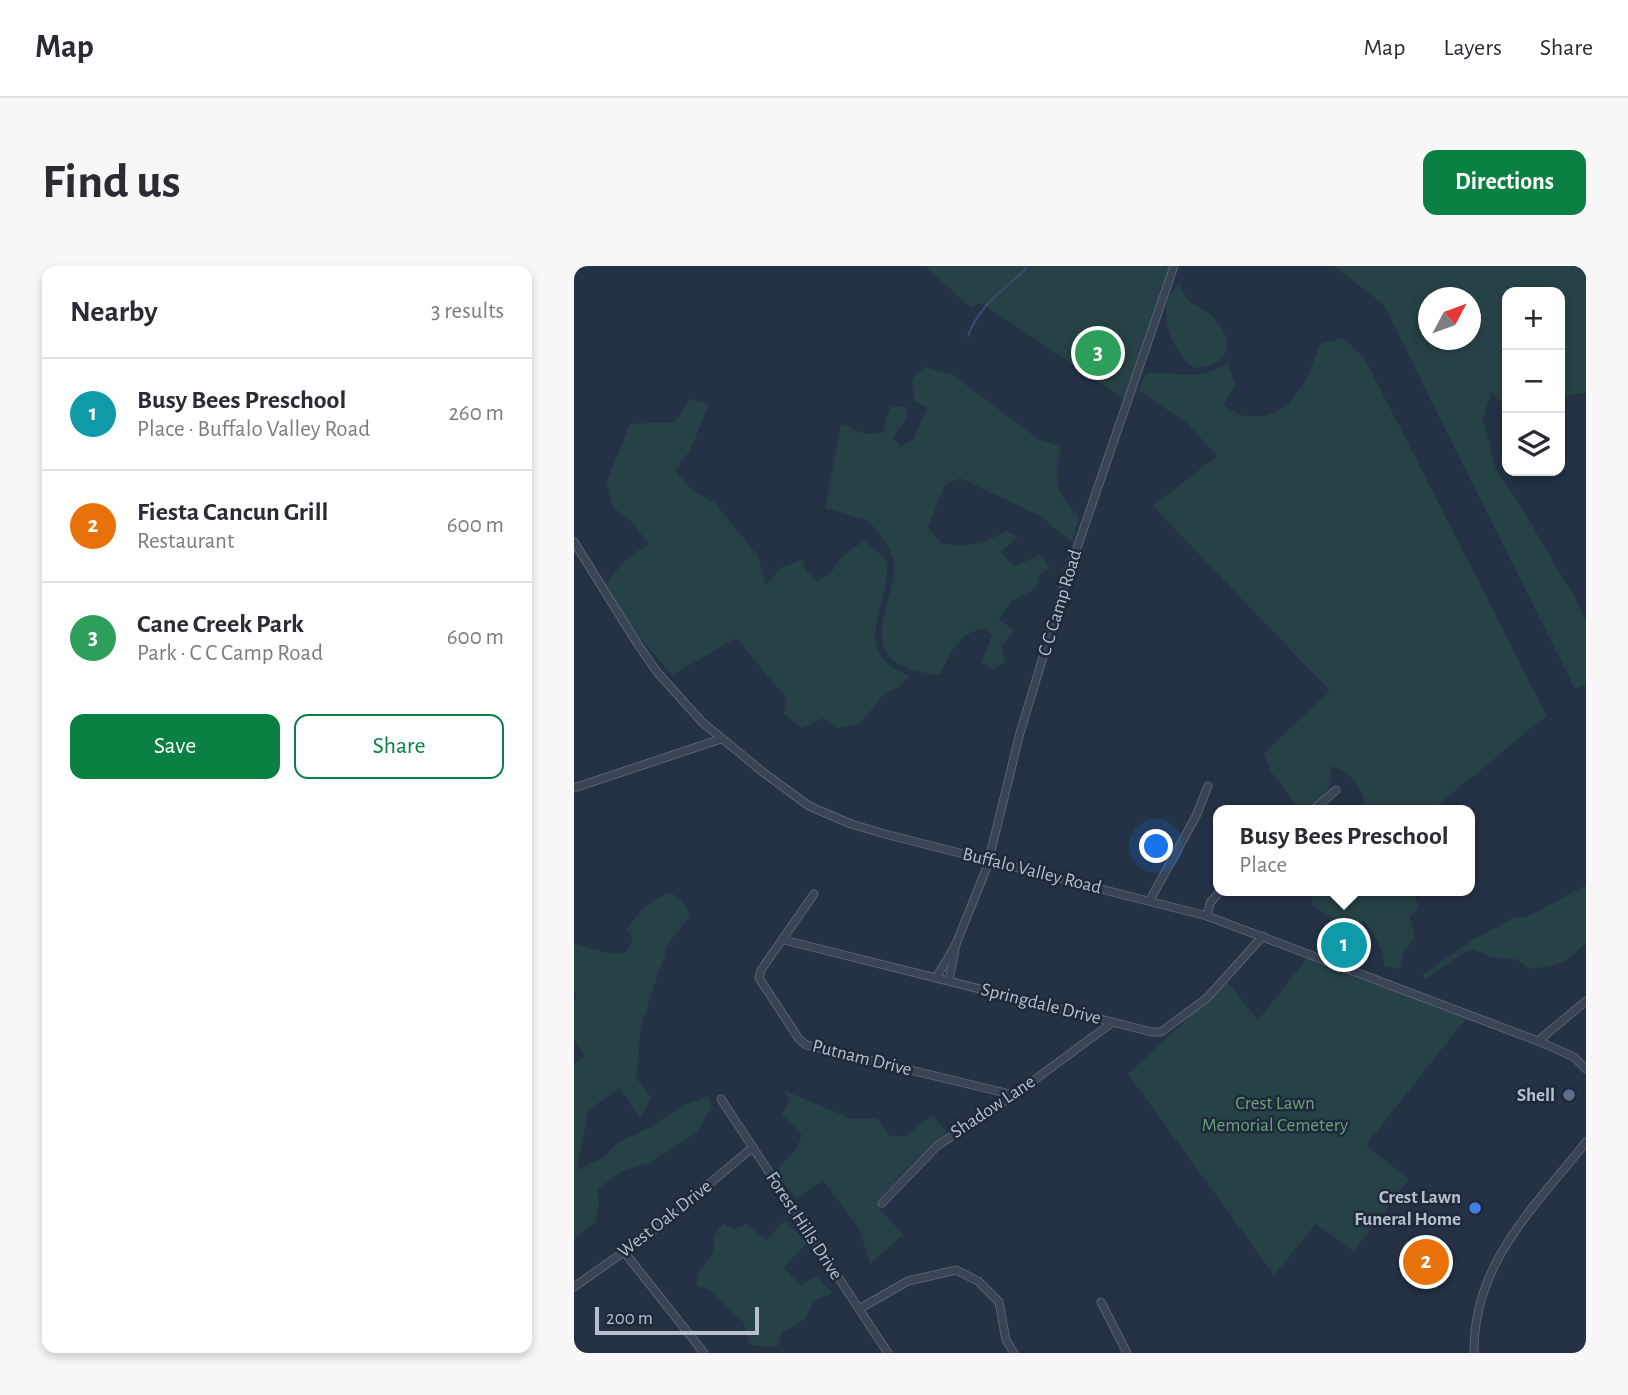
<!DOCTYPE html>
<meta charset="utf-8">
<style>
body{margin:0;font-family:"Alegreya Sans",sans-serif;background:#f7f7f7;color:#2b2b33}
.controls{position:absolute;right:21px;top:21px;display:grid;overflow:hidden;border-radius:14px;box-shadow:0 4px 10px #0003}
.controls button{width:63px;height:63px;display:grid;place-items:center;padding:0;border:0;border-bottom:2px solid #e1e1e2;background:#fff;color:#2b2b33;font:35px sans-serif}
.compass{position:absolute;left:844px;top:21px;width:63px;height:63px;border-radius:50%;background:#fff;box-shadow:0 4px 10px #0003;rotate:49deg}
.scale{position:absolute;left:21px;bottom:18px;width:164px;box-sizing:border-box;padding-left:7px;border:4px solid #b7bfce;border-top:0;font-size:19px;line-height:24px;white-space:nowrap;color:#b7bfce;-webkit-text-stroke:5px #1e293a;paint-order:stroke}
.you{position:absolute;left:583px;top:581px;width:24px;height:24px;margin:-18px;border:5px solid #fff;border-radius:50%;background:#1a73e8;box-shadow:0 0 0 10px #1a73e833}
.badge{display:grid;place-items:center;width:46px;height:46px;border-radius:50%;background:#0b8043;color:#fff;font-size:23px;font-weight:700}
.pin{position:absolute;translate:-50% -50%;border:4px solid #fff;box-shadow:0 2px 7px #0006}
.popup{position:absolute;left:639px;top:539px;width:262px;height:91px;box-sizing:border-box;display:grid;place-content:center;border-radius:14px;background:#fff;filter:drop-shadow(0 2px 5px #0005);font-size:23px;white-space:nowrap;color:#7c7c81}
.popup b{font-size:26px;color:#2b2b33}
.popup::after{content:'';position:absolute;left:50%;top:100%;margin-left:-14px;border:14px solid transparent;border-top-color:#fff}
.list{margin:0;padding:0;list-style:none}
h2{display:flex;justify-content:space-between;align-items:center;height:91px;margin:0;padding:0 28px;font-size:30px}
h2 small{font-size:23px;font-weight:400;color:#7c7c81}
.list li{display:grid;grid-template-columns:46px 1fr auto;gap:21px;align-items:center;box-sizing:border-box;height:112px;padding:0 28px;border-top:2px solid #e1e1e2}
.list b{display:block;font-size:26px;white-space:nowrap}
.list p{margin:0;font-size:23px;white-space:nowrap;color:#7c7c81}
.list em{font-size:23px;font-style:normal;color:#7c7c81}
.actions{display:flex;gap:14px;padding:21px 28px}
.actions a{flex:1;padding:16px 0;border:2px solid #0b8043;border-radius:14px;text-align:center;font-size:24px;color:#0b8043}
.actions .main{background:#0b8043;color:#fff}
.icon{flex:none;width:38px;height:38px;fill:none;stroke:currentColor;stroke-width:2;stroke-linecap:round;stroke-linejoin:round}
.map{position:relative;flex:none;width:1012px;height:1087px;overflow:hidden;border-radius:14px}
header{display:flex;align-items:center;gap:42px;box-sizing:border-box;height:98px;padding:0 35px;background:#fff;border-bottom:2px solid #e1e1e2}
header strong{font-size:33px}
nav{display:flex;gap:38px;margin-inline-start:auto;font-size:24px}
.intro{display:flex;align-items:center;justify-content:space-between;box-sizing:border-box;height:168px;padding:0 42px}
h1{margin:0;font-size:49px}
.button{padding:18px 32px;border-radius:14px;background:#0b8043;color:#fff;font-size:24px;font-weight:700}
main{display:flex;gap:42px;padding:0 42px}
aside{flex:1;background:#fff;border-radius:14px;box-shadow:0 4px 10px #0003}
.map>svg:first-child{display:block}
</style>
<header>
<strong>Map</strong>
<nav><a>Map</a><a>Layers</a><a>Share</a></nav>
</header>
<div class="intro"><h1>Find us</h1><a class="button">Directions</a></div>
<main>
<aside>
<h2>Nearby<small>3 results</small></h2>
<ul class="list">
<li><span class="badge" style="background:#0f9aa8">1</span><div><b>Busy Bees Preschool</b><p>Place · Buffalo Valley Road</p></div><em>260 m</em></li>
<li><span class="badge" style="background:#e8710a">2</span><div><b>Fiesta Cancun Grill</b><p>Restaurant</p></div><em>600 m</em></li>
<li><span class="badge" style="background:#2e9e5b">3</span><div><b>Cane Creek Park</b><p>Park · C C Camp Road</p></div><em>600 m</em></li>
</ul>
<div class="actions"><a class="main">Save</a><a>Share</a></div>
</aside>
<div class="map">
<svg width="1012" height="1087" viewBox="0 0 1012 1087">
<rect width="100%" height="100%" fill="#243246"/>
<!-- green -->
<g fill="#274246" fill-rule="evenodd">
<polygon points="351,0 598,0 550,133 407,37 397,42"/>
<path d="M 760,0 L 1012,0 L 1012,126 L 986,132 L 986,26 L 933,26 L 933,137 L 928,137 L 917,126 L 909,153 L 922,204 L 943,234 L 1002,334 L 1012,356 L 1012,419 L 1001,423 L 809,38 ZM 855,32 L 897,32 L 897,74 L 855,74 Z"/>
<path d="M 605,18 C 608,23 612,33 616,36 C 624,42 633,44 639,51 C 663,76 656,99 621,102 C 602,92 586,53 594,32 C 596,27 602,22 605,18 Z"/>
<path d="M 769,72 L 791,93 L 973,450 C 956,462 942,474 926,488 C 904,508 880,523 859,544 L 791,544 C 789,522 780,507 758,500 L 756,518 L 745,535 L 749,544 L 726,544 L 696,504 L 690,487 L 756,425 L 579,240 L 643,190 L 614,158 L 564,124 L 573,107 C 608,105 619,117 654,97 L 661,118 L 649,140 L 669,150 L 690,150 L 712,141 L 732,115 L 746,78 Z"/>
<path d="M 352,101 L 379,109 L 464,173 L 487,180 C 479,216 480,224 505,251 L 498,276 L 466,250 L 386,212 L 370,220 L 354,261 L 367,277 C 394,282 408,278 432,265 L 444,270 L 427,286 L 440,301 L 465,289 L 476,302 L 464,310 L 463,322 L 439,334 L 424,354 L 441,364 L 427,380 L 431,396 L 418,403 L 407,397 L 418,370 L 413,363 C 387,362 375,389 366,409 C 324,404 298,393 311,344 C 315,328 322,314 320,297 C 319,283 303,268 296,255 L 251,242 L 267,158 L 291,168 L 309,167 L 316,141 L 331,140 L 334,150 L 318,172 L 327,180 L 339,174 L 353,141 L 340,135 L 338,113 Z"/>
<path d="M 116,133 L 135,139 L 116,184 L 101,205 L 118,224 L 140,236 L 184,290 L 192,320 L 205,303 L 229,293 L 231,304 L 244,315 L 257,307 L 268,290 L 290,275 L 313,294 C 318,339 272,384 335,410 L 325,421 L 310,428 L 286,458 L 265,462 L 249,452 L 228,462 L 210,448 L 212,432 L 162,372 L 98,409 L 65,370 L 31,321 C 45,301 52,289 75,279 L 60,258 L 39,241 L 32,218 L 56,158 L 101,156 Z"/>
<path d="M 1012,619 L 1012,679 L 1009,679 C 990,700 982,699 955,703 L 942,693 L 916,691 L 900,683 L 887,688 L 852,713 L 848,709 L 897,675 L 941,651 L 953,651 Z"/>
<path d="M 740,625 L 838,625 L 845,640 L 836,651 L 841,672 L 830,684 L 826,703 L 810,700 C 810,682 801,670 790,655 L 781,660 L 760,653 L 739,640 L 737,631 Z"/>
<path d="M 96,626 L 107,634 L 116,649 L 95,677 L 83,711 L 67,761 L 62,812 L 77,832 L 66,852 L 46,822 L 14,844 L 3,904 L 27,893 L 45,876 L 75,862 L 112,838 L 135,830 L 138,842 L 122,866 L 99,882 L 73,898 L 49,905 L 23,923 L 25,936 L 22,956 L 0,973 L 0,798 L 11,790 L 0,774 L 0,735 L 3,730 L 0,725 L 0,677 L 32,687 L 51,687 L 59,673 L 53,664 C 66,644 74,636 96,626 Z"/>
<polygon points="735,690 893,751 792,879 835,913 780,985 742,958 700,1009 554,808 653,716 684,754"/>
<polygon points="211,825 278,853 303,852 316,870 331,870 359,849 373,867 339,897 303,935 307,944 329,969 296,998 286,964 249,914 223,933 210,918 204,901 221,885 228,869 208,848 215,836"/>
<path d="M 211,954 L 233,977 L 209,1001 L 226,1019 L 243,1010 L 258,1027 L 239,1036 C 233,1054 225,1059 207,1066 L 205,1079 L 195,1082 L 175,1078 L 170,1057 L 136,1024 L 122,1020 L 125,1005 L 140,986 L 140,970 L 149,958 L 161,963 L 172,958 L 193,974 Z"/>
</g>
<g fill="none" stroke-linecap="round" stroke-linejoin="round">
<!-- stream -->
<path stroke="#374c6e" stroke-width="2" d="M 394,70 C 405,40 427,26 450,5 L 453,0"/>
<!-- minor casing -->
<g stroke="#586272" stroke-width="9">
<g id="minor">
<polyline points="0,276 63,377 83,406 128,456 190,507 235,540 277,558 311,568 633,650 964,775 1000,791 1012,803"/>
<polyline points="0,522 147,473"/>
<polyline points="739,544 762,524"/>
<polyline points="240,628 187,704 185,712 225,773 232,779 241,781 440,829"/>
<polyline points="576,634 622,550 634,520"/>
<polyline points="633,650 636,637 646,625"/>
<polyline points="210,674 578,766 587,766 633,732 689,670"/>
<polyline points="382,678 413,601 446,467 495,305 600,0"/>
<polyline points="362,712 382,678 375,715"/>
<polyline points="964,775 1012,735"/>
<polyline points="147,833 314,1087"/>
<polyline points="308,937 363,880 440,829 539,756"/>
<polyline points="51,987 130,1087"/>
<polyline points="0,1021 78,966 179,881"/>
<polyline points="527,1036 553,1087"/>
<polyline points="285,1043 334,1015 382,1004 404,1015 425,1036 432,1074 440,1087"/>
<path d="M 900,1087 C 899,997 960,942 1012,876"/>
</g>
</g>
<!-- minor -->
<use href="#minor" stroke="#394455" stroke-width="7"/>
</g>
<!-- markers -->
<circle fill="#5c6f8a" stroke="#1e293a" stroke-width="2.5" cx="995" cy="829" r="7"/>
<circle fill="#3f7fe0" stroke="#1e293a" stroke-width="2.5" cx="901" cy="942" r="7"/>
<g text-anchor="middle" dominant-baseline="central" stroke-width="5" stroke-linejoin="round" paint-order="stroke">
<!-- street labels -->
<g font-size="19" fill="#b7bfce" stroke="#1e293a">
<text transform="translate(486 337) rotate(-73)">C C Camp Road</text>
<text transform="translate(458 605) rotate(14)">Buffalo Valley Road</text>
<text transform="translate(467 738) rotate(14)">Springdale Drive</text>
<text transform="translate(288 792) rotate(14)">Putnam Drive</text>
<text transform="translate(419 841) rotate(-34)">Shadow Lane</text>
<text transform="translate(91 953) rotate(-38)">West Oak Drive</text>
<text transform="translate(230 960) rotate(57)">Forest Hills Drive</text>
</g>
<!-- poi labels -->
<g font-size="19" font-weight="bold" fill="#b7bfce" stroke="#1e293a" text-anchor="end">
<text x="981" y="829">Shell</text>
<text x="887" y="931">Crest Lawn<tspan x="887" dy="22">Funeral Home</tspan></text>
</g>
<!-- park labels -->
<g font-size="19" fill="#6ca179" stroke="#1e293a">
<text x="701" y="837">Crest Lawn<tspan x="701" dy="22">Memorial Cemetery</tspan></text>
</g>
</g>
</svg>
<div class="controls">
<button>+</button>
<button>−</button>
<button><svg class="icon" aria-label="layers" viewBox="0 0 24 24"><path d="M12 4l9 5-9 5-9-5zM3 14l9 5 9-5"/></svg></button>
</div>
<svg class="compass" viewBox="-18 -18 36 36"><path d="M0-13l5 13h-10z" fill="#e53935"/><path d="M0 13l5-13h-10z" fill="#7c7c81"/></svg>
<div class="scale">200 m</div>
<div class="you"></div>
<div class="pin badge" style="left:770px;top:679px;background:#0f9aa8">1</div>
<div class="popup"><b>Busy Bees Preschool</b>Place</div>
<div class="pin badge" style="left:852px;top:996px;background:#e8710a">2</div>
<div class="pin badge" style="left:524px;top:87px;background:#2e9e5b">3</div>
</div>
</main>
